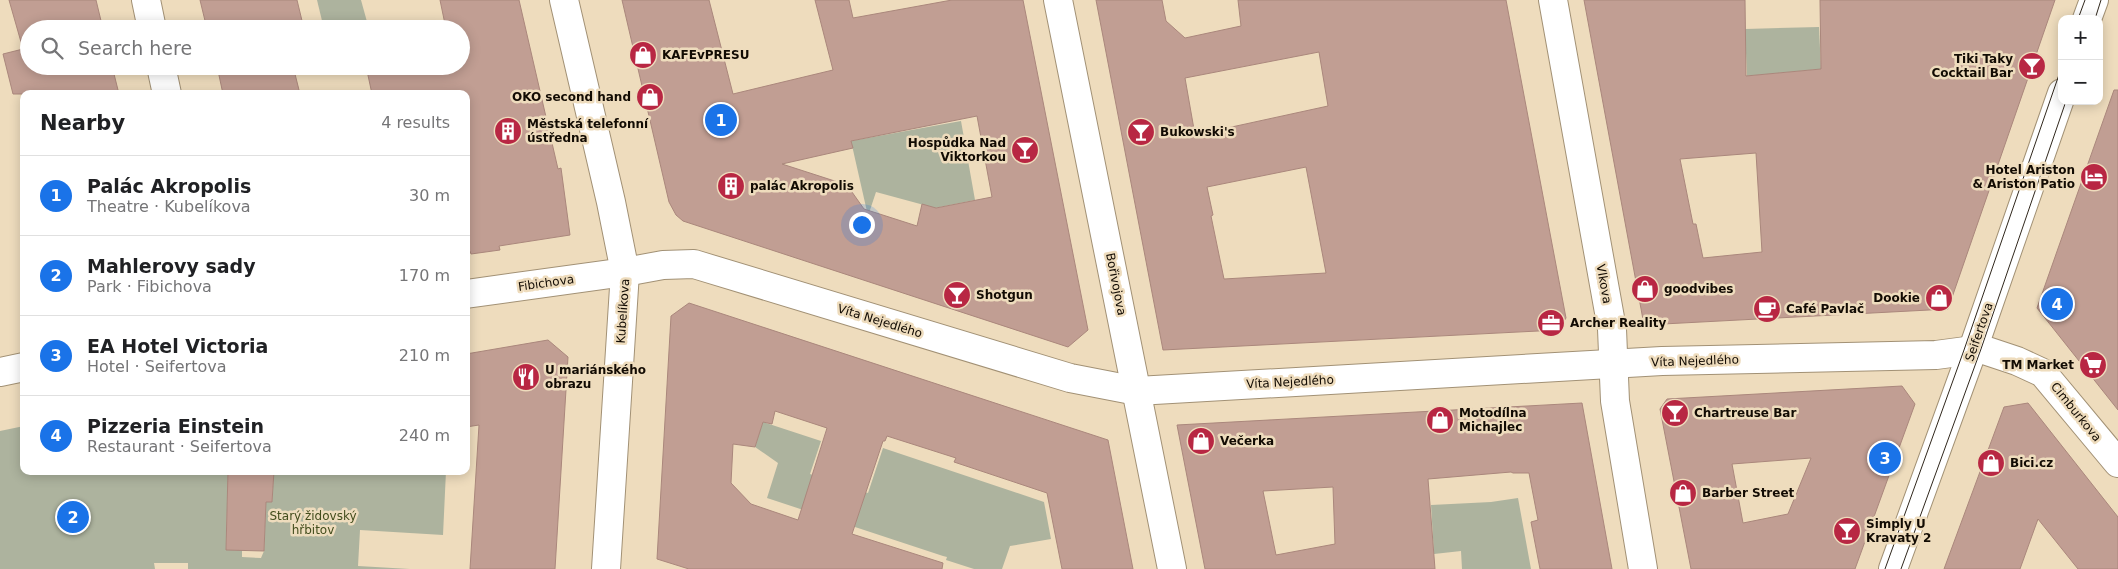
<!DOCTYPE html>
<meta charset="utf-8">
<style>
body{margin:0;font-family:"DejaVu Sans",sans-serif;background:#f2f2f2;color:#202124}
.controls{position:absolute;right:15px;top:15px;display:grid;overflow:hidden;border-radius:10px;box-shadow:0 2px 12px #0003}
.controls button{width:45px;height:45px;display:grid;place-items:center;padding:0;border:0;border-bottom:1px solid #e0e0e0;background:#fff;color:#202124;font:25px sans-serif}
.you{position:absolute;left:861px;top:224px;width:18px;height:18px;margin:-12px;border:4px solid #fff;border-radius:50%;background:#1a73e8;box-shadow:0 0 0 8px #1a73e833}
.badge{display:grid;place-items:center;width:32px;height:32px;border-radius:50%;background:#1a73e8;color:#fff;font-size:16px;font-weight:700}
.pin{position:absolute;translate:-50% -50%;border:2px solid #fff;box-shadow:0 1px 5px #0006}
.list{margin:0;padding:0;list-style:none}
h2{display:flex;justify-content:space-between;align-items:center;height:65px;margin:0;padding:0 20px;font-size:21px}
h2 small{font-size:16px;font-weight:400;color:#757577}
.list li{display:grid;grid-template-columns:32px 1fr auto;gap:15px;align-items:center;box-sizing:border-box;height:80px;padding:0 20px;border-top:1px solid #e0e0e0}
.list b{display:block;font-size:19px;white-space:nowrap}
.list p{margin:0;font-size:16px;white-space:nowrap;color:#757577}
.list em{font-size:16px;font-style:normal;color:#757577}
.icon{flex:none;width:28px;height:28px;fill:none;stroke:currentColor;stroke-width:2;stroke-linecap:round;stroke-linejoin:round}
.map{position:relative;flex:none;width:2118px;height:569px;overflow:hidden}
.search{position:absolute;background:#fff;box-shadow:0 2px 12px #0003;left:20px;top:20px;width:450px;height:55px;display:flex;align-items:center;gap:12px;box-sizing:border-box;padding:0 18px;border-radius:28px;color:#757577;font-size:19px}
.panel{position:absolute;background:#fff;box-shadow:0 2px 12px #0003;left:20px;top:90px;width:450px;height:385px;border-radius:10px}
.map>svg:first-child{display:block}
</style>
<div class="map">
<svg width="2118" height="569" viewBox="0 0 2118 569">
<rect width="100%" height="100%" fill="#eedcbd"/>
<!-- green -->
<g fill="#adb39e">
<polygon points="317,0 361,0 369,29 324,29"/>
<polygon points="1819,27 1821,69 1747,76 1745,29"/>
<polygon points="961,121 975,200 935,208 876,192 868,216 851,141"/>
<polygon points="763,422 821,441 810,474 868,493 883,448 1044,502 1051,539 1010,546 1002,569 974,569 946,560 947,557 943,556 767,498 778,463 755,447"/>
<polygon points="24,426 24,471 228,471 226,549 242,550 242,557 261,558 264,551 266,502 272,502 274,471 446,471 443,535 360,530 358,566 410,569 188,569 188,563 154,563 155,569 0,569 0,431"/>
<polygon points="1518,498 1531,569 1462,569 1461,551 1434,554 1431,505 1491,502"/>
</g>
<!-- building -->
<g fill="#c19e93" stroke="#aa877c" fill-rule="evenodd">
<polygon points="9,0 96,0 103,29 29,29 29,66 112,66 119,94 13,94 3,54 23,49"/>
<polygon points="200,0 297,0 304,29 207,29"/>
<polygon points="440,0 519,0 558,169 561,168 570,235 499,246 500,250 471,254 470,251 466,252 466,94 372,94 366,66 461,66 461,29 446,29"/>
<path d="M 622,0 L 709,0 L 733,94 L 833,70 L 815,0 L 849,0 L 853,18 L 952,0 L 1023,0 L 1088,330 L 1068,347 L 683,221 L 676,215 L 669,202 ZM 977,116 L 992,197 L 936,208 L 922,204 L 917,226 L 864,209 L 847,185 L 782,164 L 853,148 L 851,141 Z"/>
<path d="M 1096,0 L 1162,0 L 1166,21 L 1185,38 L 1241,26 L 1238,0 L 1506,0 L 1566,318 L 1558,330 L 1163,350 ZM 1319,52 L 1328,106 L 1195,135 L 1185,78 ZM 1306,167 L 1326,273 L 1224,279 L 1211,216 L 1213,215 L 1207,187 Z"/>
<path d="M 1584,0 L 1745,0 L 1746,76 L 1821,69 L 1820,0 L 2055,0 L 1948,309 L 1644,325 ZM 1756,153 L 1762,252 L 1703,258 L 1696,224 L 1693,224 L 1680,159 Z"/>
<polygon points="217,66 293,66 300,94 223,94"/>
<polygon points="2114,90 2118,90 2118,410 2037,308"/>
<path d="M 689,303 L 1108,440 L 1133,569 L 1062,569 L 1047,493 L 954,462 L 956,458 L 887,436 L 885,441 L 883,441 L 852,534 L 943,563 L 942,569 L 689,569 L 657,559 L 671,316 ZM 775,411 L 827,428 L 798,520 L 751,504 L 731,483 L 733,444 L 755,447 L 763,422 L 772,424 Z"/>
<polygon points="548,340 568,357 555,569 470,569 479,425 466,427 466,354"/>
<path d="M 1902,386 L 1915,404 L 1855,569 L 1691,569 L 1660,409 L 1667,399 ZM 1811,458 L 1788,514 L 1743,523 L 1732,464 Z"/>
<path d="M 1582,403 L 1612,569 L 1540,569 L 1531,522 L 1538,520 L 1529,473 L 1513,473 L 1511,472 L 1428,479 L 1435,569 L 1205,569 L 1177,425 ZM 1333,487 L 1335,544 L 1276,555 L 1263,491 Z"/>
<polygon points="2028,403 2118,517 2118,569 2078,569 2038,519 2020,569 1944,569 2004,407"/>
<polygon points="228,471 274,471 272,502 266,502 264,551 226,550"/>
</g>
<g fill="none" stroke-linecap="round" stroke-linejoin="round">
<!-- minor casing -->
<g stroke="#a29175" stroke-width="30">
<g id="minor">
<polyline points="146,0 152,29"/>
<polyline points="564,0 611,202 625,272 606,569"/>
<polyline points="1058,0 1172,569"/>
<polyline points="1553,0 1612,329 1615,401 1643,569"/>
<polyline points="161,66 167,94"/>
<polyline points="466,294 625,272 663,265 694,264 1070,378 1137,391 1662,361 1936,355 1981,349 2017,361 2043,373 2118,463"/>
<polyline points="0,372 24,367"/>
</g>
</g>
<!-- tertiary casing -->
<g stroke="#a29175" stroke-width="30">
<g id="tertiary">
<polyline points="2087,19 2094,0"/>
<polyline points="1893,569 1973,349 2062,93"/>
</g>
</g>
<!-- minor -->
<use href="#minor" stroke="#fff" stroke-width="28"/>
<!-- tertiary -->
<use href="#tertiary" stroke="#fff" stroke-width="28"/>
<!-- tram -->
<g stroke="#30271c" stroke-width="1">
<polyline points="2078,19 2085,0"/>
<polyline points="2095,19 2101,0"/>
<polyline points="1885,569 1964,350 2062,66"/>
<polyline points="1901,569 1981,349 2066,101"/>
</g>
</g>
<!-- icons -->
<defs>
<g id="shop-disc" transform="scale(1.4375)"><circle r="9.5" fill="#b82743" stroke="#eedcbd"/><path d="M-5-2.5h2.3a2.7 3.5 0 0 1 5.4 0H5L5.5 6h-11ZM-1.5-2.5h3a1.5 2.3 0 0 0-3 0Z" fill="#fff"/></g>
<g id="bar-disc" transform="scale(1.4375)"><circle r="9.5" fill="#b82743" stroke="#eedcbd"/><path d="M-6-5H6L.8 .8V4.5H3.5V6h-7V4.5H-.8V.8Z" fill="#fff"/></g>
<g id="building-disc" transform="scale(1.4375)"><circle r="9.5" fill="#b82743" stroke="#eedcbd"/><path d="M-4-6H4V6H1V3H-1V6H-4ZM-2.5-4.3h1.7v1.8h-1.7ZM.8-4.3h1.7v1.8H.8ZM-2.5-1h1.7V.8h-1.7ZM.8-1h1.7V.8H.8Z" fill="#fff"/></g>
<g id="hotel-disc" transform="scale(1.4375)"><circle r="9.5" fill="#b82743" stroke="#eedcbd"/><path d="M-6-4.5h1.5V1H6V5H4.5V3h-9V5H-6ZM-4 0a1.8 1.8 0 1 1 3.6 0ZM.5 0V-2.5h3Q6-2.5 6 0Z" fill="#fff"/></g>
<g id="cafe-disc" transform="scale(1.4375)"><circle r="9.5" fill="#b82743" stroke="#eedcbd"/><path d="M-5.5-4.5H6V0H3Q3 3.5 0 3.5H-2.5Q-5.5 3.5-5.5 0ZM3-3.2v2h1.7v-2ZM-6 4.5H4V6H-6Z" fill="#fff"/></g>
<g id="office-disc" transform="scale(1.4375)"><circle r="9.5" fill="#b82743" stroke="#eedcbd"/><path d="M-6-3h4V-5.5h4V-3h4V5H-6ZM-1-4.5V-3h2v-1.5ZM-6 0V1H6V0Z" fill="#fff"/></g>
<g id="supermarket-disc" transform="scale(1.4375)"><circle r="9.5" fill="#b82743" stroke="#eedcbd"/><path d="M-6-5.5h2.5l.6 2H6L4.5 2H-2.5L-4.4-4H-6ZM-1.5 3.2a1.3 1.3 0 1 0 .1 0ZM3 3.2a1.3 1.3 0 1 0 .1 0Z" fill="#fff"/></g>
<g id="restaurant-disc" transform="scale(1.4375)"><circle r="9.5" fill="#b82743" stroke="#eedcbd"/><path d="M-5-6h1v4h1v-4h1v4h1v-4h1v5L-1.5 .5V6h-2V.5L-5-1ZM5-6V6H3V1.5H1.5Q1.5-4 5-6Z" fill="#fff"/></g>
</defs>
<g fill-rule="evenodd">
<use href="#shop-disc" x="643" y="55"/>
<use href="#bar-disc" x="2032" y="66"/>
<use href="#shop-disc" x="650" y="97"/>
<use href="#building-disc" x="508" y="131"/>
<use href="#bar-disc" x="1141" y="132"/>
<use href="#bar-disc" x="1025" y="150"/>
<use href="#hotel-disc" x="2094" y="177"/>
<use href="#building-disc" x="731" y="186"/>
<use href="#shop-disc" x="1645" y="289"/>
<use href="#bar-disc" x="957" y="295"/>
<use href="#shop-disc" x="1939" y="298"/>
<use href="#cafe-disc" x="1767" y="309"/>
<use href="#office-disc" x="1551" y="323"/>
<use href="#supermarket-disc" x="2093" y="365"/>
<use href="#restaurant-disc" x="526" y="377"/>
<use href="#bar-disc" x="1675" y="413"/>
<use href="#shop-disc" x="1440" y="420"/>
<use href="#shop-disc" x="1201" y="441"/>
<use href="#shop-disc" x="1991" y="463"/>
<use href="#shop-disc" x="1683" y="493"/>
<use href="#bar-disc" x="1847" y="531"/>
</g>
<g text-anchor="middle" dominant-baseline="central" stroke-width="5" stroke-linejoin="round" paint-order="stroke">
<!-- poi labels -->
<g font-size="12" font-weight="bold" fill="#120b03" stroke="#eedcbd" text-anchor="start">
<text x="662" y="55">KAFEvPRESU</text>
<text x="2013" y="59" text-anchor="end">Tiki Taky<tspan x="2013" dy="14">Cocktail Bar</tspan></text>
<text x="631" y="97" text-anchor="end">OKO second hand</text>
<text x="527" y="124">Městská telefonní<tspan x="527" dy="14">ústředna</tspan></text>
<text x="1160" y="132">Bukowski's</text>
<text x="1006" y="143" text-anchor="end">Hospůdka Nad<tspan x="1006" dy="14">Viktorkou</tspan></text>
<text x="2075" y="170" text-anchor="end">Hotel Ariston<tspan x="2075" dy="14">&amp; Ariston Patio</tspan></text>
<text x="750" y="186">palác Akropolis</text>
<text x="1664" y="289">goodvibes</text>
<text x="976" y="295">Shotgun</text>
<text x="1920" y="298" text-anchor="end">Dookie</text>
<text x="1786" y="309">Café Pavlač</text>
<text x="1570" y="323">Archer Reality</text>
<text x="2074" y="365" text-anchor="end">TM Market</text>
<text x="545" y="370">U mariánského<tspan x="545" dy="14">obrazu</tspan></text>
<text x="1459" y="413">Motodílna<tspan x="1459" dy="14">Michajlec</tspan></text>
<text x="1694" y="413">Chartreuse Bar</text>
<text x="1220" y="441">Večerka</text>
<text x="2010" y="463">Bici.cz</text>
<text x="1702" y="493">Barber Street</text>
<text x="1866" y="524">Simply U<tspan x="1866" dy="14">Kravaty 2</tspan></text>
</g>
<!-- street labels -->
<g font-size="12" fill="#120b03" stroke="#eedcbd">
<text transform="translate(546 283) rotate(-8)">Fibichova</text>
<text transform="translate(1116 284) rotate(79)">Bořivojova</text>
<text transform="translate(1604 284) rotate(80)">Vlkova</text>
<text transform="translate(623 311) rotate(-86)">Kubelíkova</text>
<text transform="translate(880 321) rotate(17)">Víta Nejedlého</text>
<text transform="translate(1979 332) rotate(-71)">Seifertova</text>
<text transform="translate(1695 361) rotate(-2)">Víta Nejedlého</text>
<text transform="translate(1290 382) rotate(-3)">Víta Nejedlého</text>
<text transform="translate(2076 412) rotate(51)">Cimburkova</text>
</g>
<!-- park labels -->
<g font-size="12" fill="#434d1d" stroke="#eedcbd">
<text x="313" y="516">Starý židovský<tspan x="313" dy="14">hřbitov</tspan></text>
</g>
</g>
</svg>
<div class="controls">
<button>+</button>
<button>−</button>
</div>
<div class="you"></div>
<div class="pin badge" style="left:721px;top:120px">1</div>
<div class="pin badge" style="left:73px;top:517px">2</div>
<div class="pin badge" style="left:1885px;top:458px">3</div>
<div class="pin badge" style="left:2057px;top:304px">4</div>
<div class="search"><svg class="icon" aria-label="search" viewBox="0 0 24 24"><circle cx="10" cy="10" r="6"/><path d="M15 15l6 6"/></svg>Search here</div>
<section class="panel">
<h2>Nearby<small>4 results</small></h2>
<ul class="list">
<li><span class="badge">1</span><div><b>Palác Akropolis</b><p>Theatre · Kubelíkova</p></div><em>30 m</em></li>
<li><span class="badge">2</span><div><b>Mahlerovy sady</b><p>Park · Fibichova</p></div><em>170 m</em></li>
<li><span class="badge">3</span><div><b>EA Hotel Victoria</b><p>Hotel · Seifertova</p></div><em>210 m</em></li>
<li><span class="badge">4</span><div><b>Pizzeria Einstein</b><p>Restaurant · Seifertova</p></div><em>240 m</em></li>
</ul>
</section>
</div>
